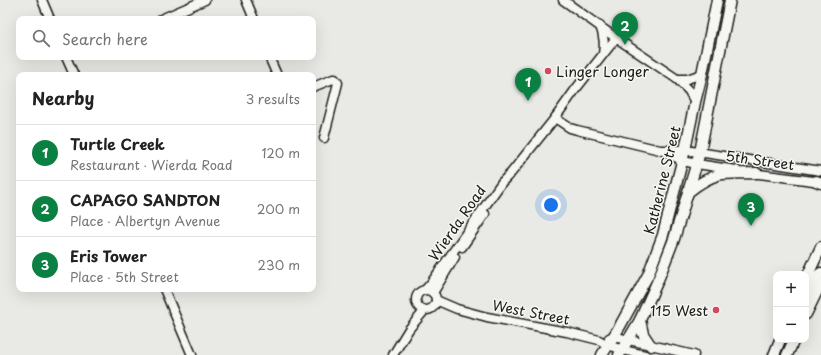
<!DOCTYPE html>
<meta charset="utf-8">
<style>
body{margin:0;font-family:"Playpen Sans",sans-serif;background:#f6f6f6;color:#222}
.controls{position:absolute;right:12px;bottom:12px;display:grid;overflow:hidden;border-radius:8px;box-shadow:0 4px 16px #0002}
.controls button{width:36px;height:36px;display:grid;place-items:center;padding:0;border:0;border-bottom:1px solid #e0e0e0;background:#fff;color:#222;font:20px sans-serif}
.you{position:absolute;left:551px;top:205px;width:14px;height:14px;margin:-10px;border:3px solid #fff;border-radius:50%;background:#1a73e8;box-shadow:0 0 0 6px #1a73e833}
.badge{display:grid;place-items:center;width:26px;height:26px;border-radius:50%;background:#0b8043;color:#fff;font-size:13px;font-weight:700}
.pin{position:absolute;translate:-50% -33px;filter:drop-shadow(0 1px 2px #0008)}
.pin::after{content:'';position:absolute;top:21px;width:14px;height:12px;background:inherit;clip-path:polygon(0 0,100% 0,50% 100%)}
.list{margin:0;padding:0;list-style:none}
h2{display:flex;justify-content:space-between;align-items:center;height:52px;margin:0;padding:0 16px;font-size:17px}
h2 small{font-size:13px;font-weight:400;color:#767676}
.list li{display:grid;grid-template-columns:26px 1fr auto;gap:12px;align-items:center;box-sizing:border-box;height:56px;padding:0 16px;border-top:1px solid #e0e0e0}
.list b{display:block;font-size:15px;white-space:nowrap}
.list p{margin:0;font-size:13px;white-space:nowrap;color:#767676}
.list em{font-size:13px;font-style:normal;color:#767676}
.icon{flex:none;width:22px;height:22px;fill:none;stroke:currentColor;stroke-width:2;stroke-linecap:round;stroke-linejoin:round}
.map{position:relative;flex:none;width:821px;height:355px;overflow:hidden}
.search{position:absolute;background:#fff;box-shadow:0 4px 16px #0002;left:16px;top:16px;width:300px;height:44px;display:flex;align-items:center;gap:10px;box-sizing:border-box;padding:0 14px;border-radius:8px;color:#767676;font-size:15px}
.panel{position:absolute;background:#fff;box-shadow:0 4px 16px #0002;left:16px;top:72px;width:300px;height:220px;border-radius:8px}
.map>svg:first-child{display:block}
</style>
<div class="map">
<svg width="821" height="355" viewBox="0 0 821 355">
<rect width="100%" height="100%" fill="#e9e9e5"/>
<filter id="ink" filterUnits="userSpaceOnUse"><feTurbulence type="fractalNoise" baseFrequency=".025" numOctaves="2"/><feDisplacementMap in="SourceGraphic" scale="8" xChannelSelector="R" yChannelSelector="G"/><feConvolveMatrix kernelMatrix="1 2 1 2 8 2 1 2 1" color-interpolation-filters="sRGB"/></filter>
<g filter="url(#ink)">
<g fill="none" stroke-linecap="round" stroke-linejoin="round">
<!-- minor casing -->
<g stroke="#1c1c1c" stroke-width="11">
<g id="minor">
<polyline points="42,0 50,19"/>
<polyline points="246,0 254,19"/>
<polyline points="563,0 616,38 677,79 689,91 695,102"/>
<polyline points="161,19 205,0"/>
<path d="M 600,26 C 604,36 605,44 603,54"/>
<polyline points="66,57 74,75"/>
<polyline points="269,57 277,75"/>
<polyline points="677,79 687,79 702,74"/>
<polyline points="313,87 333,79 335,79 338,83 324,138"/>
<polyline points="555,118 570,128 577,130 660,150 685,150 821,171"/>
<polyline points="663,151 683,161 697,164 736,170"/>
<polyline points="751,173 821,182"/>
<polyline points="462,247 485,214"/>
<polyline points="164,289 192,355"/>
<circle cx="426" cy="300" r="10"/>
<polyline points="425,290 431,283 502,182 511,173 555,118 575,90 616,38"/>
<polyline points="433,293 455,257"/>
<polyline points="436,300 457,309 487,317 567,332 599,340 608,345 623,350 645,355"/>
<polyline points="609,338 614,336 629,340 694,355"/>
<polyline points="393,355 409,329 425,310"/>
</g>
</g>
<!-- major casing -->
<g stroke="#1c1c1c" stroke-width="13">
<g id="major">
<polyline points="816,181 821,183"/>
<path d="M 688,192 C 697,185 707,178 718,175 C 730,172 744,174 756,173"/>
<polyline points="806,279 821,247"/>
<polyline points="806,297 816,277 821,273"/>
<polyline points="806,314 821,283"/>
<polyline points="640,320 643,334 651,346"/>
<polyline points="602,355 620,326 648,275 663,235 685,150 695,102 702,74 717,0"/>
<polyline points="619,355 640,320 658,280 674,239 700,152 730,0"/>
<polyline points="774,355 780,340"/>
<polyline points="787,355 794,340"/>
</g>
</g>
<!-- minor -->
<use href="#minor" stroke="#f6f6f2" stroke-width="8"/>
<!-- major -->
<use href="#major" stroke="#f6f6f2" stroke-width="10"/>
</g>
</g>
<!-- markers -->
<g fill="#d1495b" stroke="#f6f6f2" stroke-width="1.5">
<circle cx="548" cy="71" r="4"/>
<circle cx="716" cy="310" r="4"/>
</g>
<g text-anchor="middle" dominant-baseline="central" stroke-width="3" stroke-linejoin="round" paint-order="stroke">
<!-- poi labels -->
<g font-size="14" fill="#1c1c1c" stroke="#f6f6f2" text-anchor="start">
<text x="556" y="71">Linger Longer</text>
<text x="708" y="310" text-anchor="end">115 West</text>
</g>
<!-- street labels -->
<g font-size="14" fill="#1c1c1c" stroke="#f6f6f2">
<text transform="translate(760 160) rotate(8)">5th Street</text>
<text transform="translate(662 180) rotate(-76)">Katherine Street</text>
<text transform="translate(457 223) rotate(-55)">Wierda Road</text>
<text transform="translate(531 312) rotate(11)">West Street</text>
</g>
</g>
</svg>
<div class="controls">
<button>+</button>
<button>−</button>
</div>
<div class="you"></div>
<div class="pin badge" style="left:528px;top:101px">1</div>
<div class="pin badge" style="left:625px;top:45px">2</div>
<div class="pin badge" style="left:751px;top:226px">3</div>
<div class="search"><svg class="icon" aria-label="search" viewBox="0 0 24 24"><circle cx="10" cy="10" r="6"/><path d="M15 15l6 6"/></svg>Search here</div>
<section class="panel">
<h2>Nearby<small>3 results</small></h2>
<ul class="list">
<li><span class="badge">1</span><div><b>Turtle Creek</b><p>Restaurant · Wierda Road</p></div><em>120 m</em></li>
<li><span class="badge">2</span><div><b>CAPAGO SANDTON</b><p>Place · Albertyn Avenue</p></div><em>200 m</em></li>
<li><span class="badge">3</span><div><b>Eris Tower</b><p>Place · 5th Street</p></div><em>230 m</em></li>
</ul>
</section>
</div>
